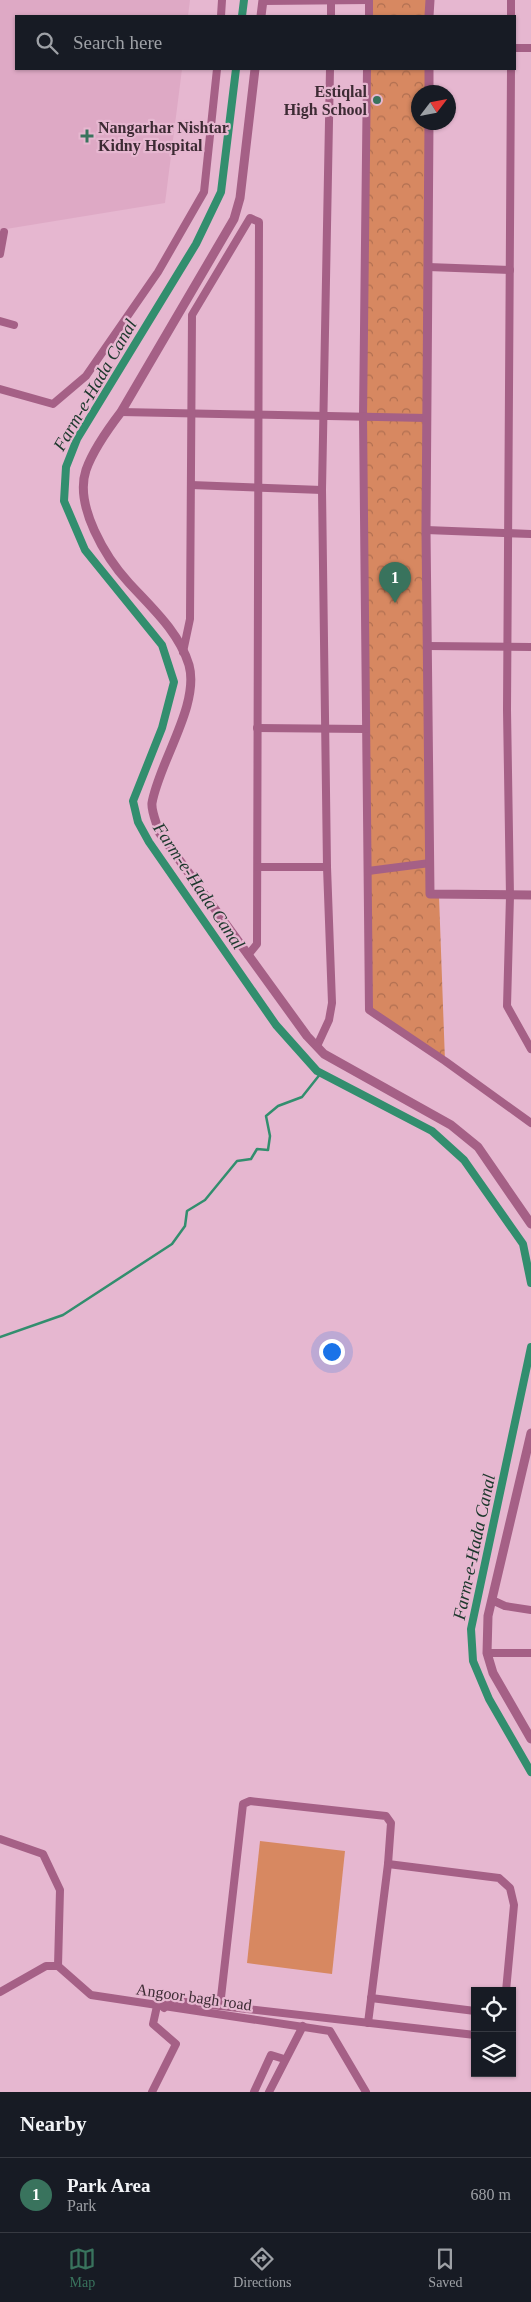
<!DOCTYPE html>
<style>
body{margin:0;font-family:"Times New Roman",serif;background:#242831;color:#f1f3f6}
.controls{position:absolute;right:15px;bottom:15px;display:grid;overflow:hidden;border-radius:0px;box-shadow:0 1px 4px #0004}
.controls button{width:45px;height:45px;display:grid;place-items:center;padding:0;border:0;border-bottom:1px solid #363941;background:#171b24;color:#f1f3f6;font:25px sans-serif}
.compass{position:absolute;left:411px;top:85px;width:45px;height:45px;border-radius:50%;background:#171b24;box-shadow:0 1px 4px #0004;rotate:58deg}
.you{position:absolute;left:331px;top:1351px;width:18px;height:18px;margin:-12px;border:4px solid #fff;border-radius:50%;background:#1a73e8;box-shadow:0 0 0 8px #1a73e833}
.badge{display:grid;place-items:center;width:32px;height:32px;border-radius:50%;background:#39735d;color:#fff;font-size:16px;font-weight:700}
.pin{position:absolute;translate:-50% -41px;filter:drop-shadow(0 1px 2px #0008)}
.pin::after{content:'';position:absolute;top:26px;width:18px;height:15px;background:inherit;clip-path:polygon(0 0,100% 0,50% 100%)}
.list{margin:0;padding:0;list-style:none}
h2{display:flex;justify-content:space-between;align-items:center;height:65px;margin:0;padding:0 20px;font-size:21px}
h2 small{font-size:16px;font-weight:400;color:#9ea1a6}
.list li{display:grid;grid-template-columns:32px 1fr auto;gap:15px;align-items:center;box-sizing:border-box;height:75px;padding:0 20px;border-top:1px solid #363941}
.list b{display:block;font-size:19px;white-space:nowrap}
.list p{margin:0;font-size:16px;white-space:nowrap;color:#9ea1a6}
.list em{font-size:16px;font-style:normal;color:#9ea1a6}
.icon{flex:none;width:28px;height:28px;fill:none;stroke:currentColor;stroke-width:2;stroke-linecap:round;stroke-linejoin:round}
.map{position:relative;flex:none;width:531px;height:2092px;overflow:hidden}
.search{position:absolute;background:#171b24;box-shadow:0 1px 4px #0004;left:15px;right:15px;top:15px;height:55px;display:flex;align-items:center;gap:12px;box-sizing:border-box;padding:0 18px;border-radius:0px;color:#9ea1a6;font-size:19px}
.sheet{height:140px;background:#171b24}
nav{display:flex;justify-content:space-around;align-items:center;box-sizing:border-box;height:70px;border-top:1px solid #363941;background:#171b24;font-size:14px;color:#9ea1a6}
nav a{display:grid;justify-items:center;gap:2px}
nav .on{color:#39735d}
.map>svg:first-child{display:block}
</style>
<div class="map">
<svg width="531" height="2092" viewBox="0 0 531 2092">
<defs>
<pattern id="park-crowns" width="20" height="18" patternUnits="userSpaceOnUse" patternTransform="scale(1.25)"><rect width="20" height="18" fill="#d78861"/><path d="M2 6a3 3 0 1 1 6 0M12 15a3 3 0 1 1 6 0" fill="none" stroke="#b06f51"/></pattern>
</defs>
<rect width="100%" height="100%" fill="#e6b7d0"/>
<!-- built -->
<polygon fill="#dea9c5" points="0,0 190,0 188,16 16,16 16,69 182,69 165,203 0,230"/>
<!-- grass -->
<polygon fill="#d78861" points="260,1841 345,1851 332,1974 247,1963"/>
<!-- park -->
<g fill="url(#park-crowns)">
<polygon points="368,0 430,0 429,16 368,16"/>
<polygon points="367,69 429,69 429,92 418,92 418,122 429,123 430,894 439,896 445,1061 369,1010 365,729"/>
</g>
<g fill="none" stroke-linecap="round" stroke-linejoin="round">
<!-- stream -->
<polyline stroke="#328e6e" stroke-width="2.5" points="0,1337 63,1315 172,1244 185,1226 187,1211 205,1200 237,1161 251,1159 257,1149 268,1150 270,1136 266,1116 278,1106 302,1097 321,1073"/>
<!-- canal -->
<g stroke="#328e6e" stroke-width="8">
<polyline points="242,16 244,0"/>
<polyline points="236,69 221,192 196,244 77,439 66,467 64,501 85,550 162,645 174,682 162,728 133,801 138,822 149,842 276,1025 317,1071 432,1131 464,1160 523,1244 531,1283"/>
<polyline points="531,1347 471,1629 473,1661 489,1699 531,1772"/>
</g>
<!-- minor -->
<g stroke="#a56086" stroke-width="8">
<polyline points="263,1 369,0"/>
<polyline points="221,16 222,0"/>
<polyline points="331,16 331,0"/>
<polyline points="369,16 369,0"/>
<polyline points="511,16 511,0"/>
<polyline points="515,48 531,48"/>
<polyline points="367,69 363,417 369,1010 445,1061 531,1123"/>
<polyline points="511,69 507,710 510,896 507,1006 531,1049"/>
<polyline points="0,254 4,232"/>
<polyline points="428,267 510,270"/>
<polyline points="0,321 14,325"/>
<polyline points="0,389 53,404 86,376 158,272 204,192 217,69"/>
<polyline points="121,412 427,418"/>
<polyline points="191,485 322,490"/>
<polyline points="426,530 531,534"/>
<polyline points="427,646 531,647"/>
<polyline points="183,652 190,619 192,315 250,218 259,222 257,944 248,955"/>
<polyline points="257,728 365,729"/>
<polyline points="258,867 327,867"/>
<polyline points="368,871 430,863"/>
<polyline points="317,1046 329,1020 332,1003 327,867 322,490 330,69"/>
<polyline points="492,1600 505,1606 531,1610"/>
<polyline points="487,1653 531,1653"/>
<polyline points="0,1839 43,1854 60,1890 58,1966"/>
<polyline points="388,1864 499,1878 510,1888 514,1905 506,1991"/>
<polyline points="0,1992 46,1966 58,1966 91,1995 330,2031 366,2092"/>
<polyline points="371,1998 475,2011"/>
<polyline points="220,2006 243,1804 250,1801 386,1816 391,1823 388,1864 368,2023"/>
<polyline points="164,2008 169,2002 177,2001 475,2035"/>
<polyline points="152,2092 176,2044 153,2024 157,2006"/>
<polyline points="254,2092 271,2055 284,2059"/>
<polyline points="269,2092 303,2026"/>
</g>
<!-- tertiary -->
<g stroke="#a56086" stroke-width="9">
<polyline points="261,16 263,0"/>
<polyline points="429,16 430,0"/>
<path d="M 255,69 L 240,198 L 234,219 L 121,412 C 108,429 93,450 86,470 C 74,506 106,558 129,583 C 152,608 179,632 189,665 C 200,705 159,762 152,803 C 151,811 157,824 159,832 L 307,1036 L 324,1054 L 451,1125 L 478,1147 L 531,1224"/>
<polyline points="429,69 429,92"/>
<polyline points="429,122 426,530 430,894 531,895"/>
<polyline points="531,1433 488,1616 487,1653 493,1673 531,1739"/>
</g>
</g>
<!-- markers -->
<g fill="#39735d" stroke="#e6b7d0" stroke-width="2">
<circle cx="377" cy="100" r="5"/>
<path d="M84.5 128.5h5v5h5v5h-5v5h-5v-5h-5v-5h5z"/>
</g>
<g text-anchor="middle" dominant-baseline="central" stroke-width="4.5" stroke-linejoin="round" paint-order="stroke">
<!-- poi labels -->
<g font-size="16" font-weight="bold" fill="#3d2b34" stroke="#e6b7d0" text-anchor="end">
<text x="367" y="91">Estiqlal<tspan x="367" dy="18">High School</tspan></text>
<text x="98" y="127" text-anchor="start">Nangarhar Nishtar<tspan x="98" dy="18">Kidny Hospital</tspan></text>
</g>
<!-- street labels -->
<g font-size="16" fill="#3d2b34" stroke="#e6b7d0">
<text transform="translate(194 1997) rotate(8)">Angoor bagh road</text>
</g>
<!-- water labels -->
<g font-size="18" font-style="italic" fill="#1d382d" stroke="#e6b7d0">
<text transform="translate(95 385) rotate(-60)">Farm-e-Hada Canal</text>
<text transform="translate(199 886) rotate(56)">Farm-e-Hada Canal</text>
<text transform="translate(474 1547) rotate(-78)">Farm-e-Hada Canal</text>
</g>
</g>
</svg>
<div class="controls">
<button><svg class="icon" aria-label="locate" viewBox="0 0 24 24"><circle cx="12" cy="12" r="6"/><path d="M12 2v4M12 18v4M2 12h4M18 12h4"/></svg></button>
<button><svg class="icon" aria-label="layers" viewBox="0 0 24 24"><path d="M12 4l9 5-9 5-9-5zM3 14l9 5 9-5"/></svg></button>
</div>
<svg class="compass" viewBox="-18 -18 36 36"><path d="M0-13l5 13h-10z" fill="#e53935"/><path d="M0 13l5-13h-10z" fill="#9ea1a6"/></svg>
<div class="you"></div>
<div class="pin badge" style="left:395px;top:603px">1</div>
<div class="search"><svg class="icon" aria-label="search" viewBox="0 0 24 24"><circle cx="10" cy="10" r="6"/><path d="M15 15l6 6"/></svg>Search here</div>
</div>
<section class="sheet">
<h2>Nearby<small></small></h2>
<ul class="list">
<li><span class="badge">1</span><div><b>Park Area</b><p>Park</p></div><em>680 m</em></li>
</ul>
</section>
<nav>
<a class="on"><svg class="icon" aria-label="map" viewBox="0 0 24 24"><path d="M3 6l6-2 6 2 6-2v14l-6 2-6-2-6 2zM9 4v14M15 6v14"/></svg>Map</a>
<a><svg class="icon" aria-label="directions" viewBox="0 0 24 24"><path d="M12 3l9 9-9 9-9-9zM9 14v-3h6M13 9l2 2-2 2"/></svg>Directions</a>
<a><svg class="icon" aria-label="saved" viewBox="0 0 24 24"><path d="M7 4h10v16l-5-4-5 4z"/></svg>Saved</a>
</nav>
